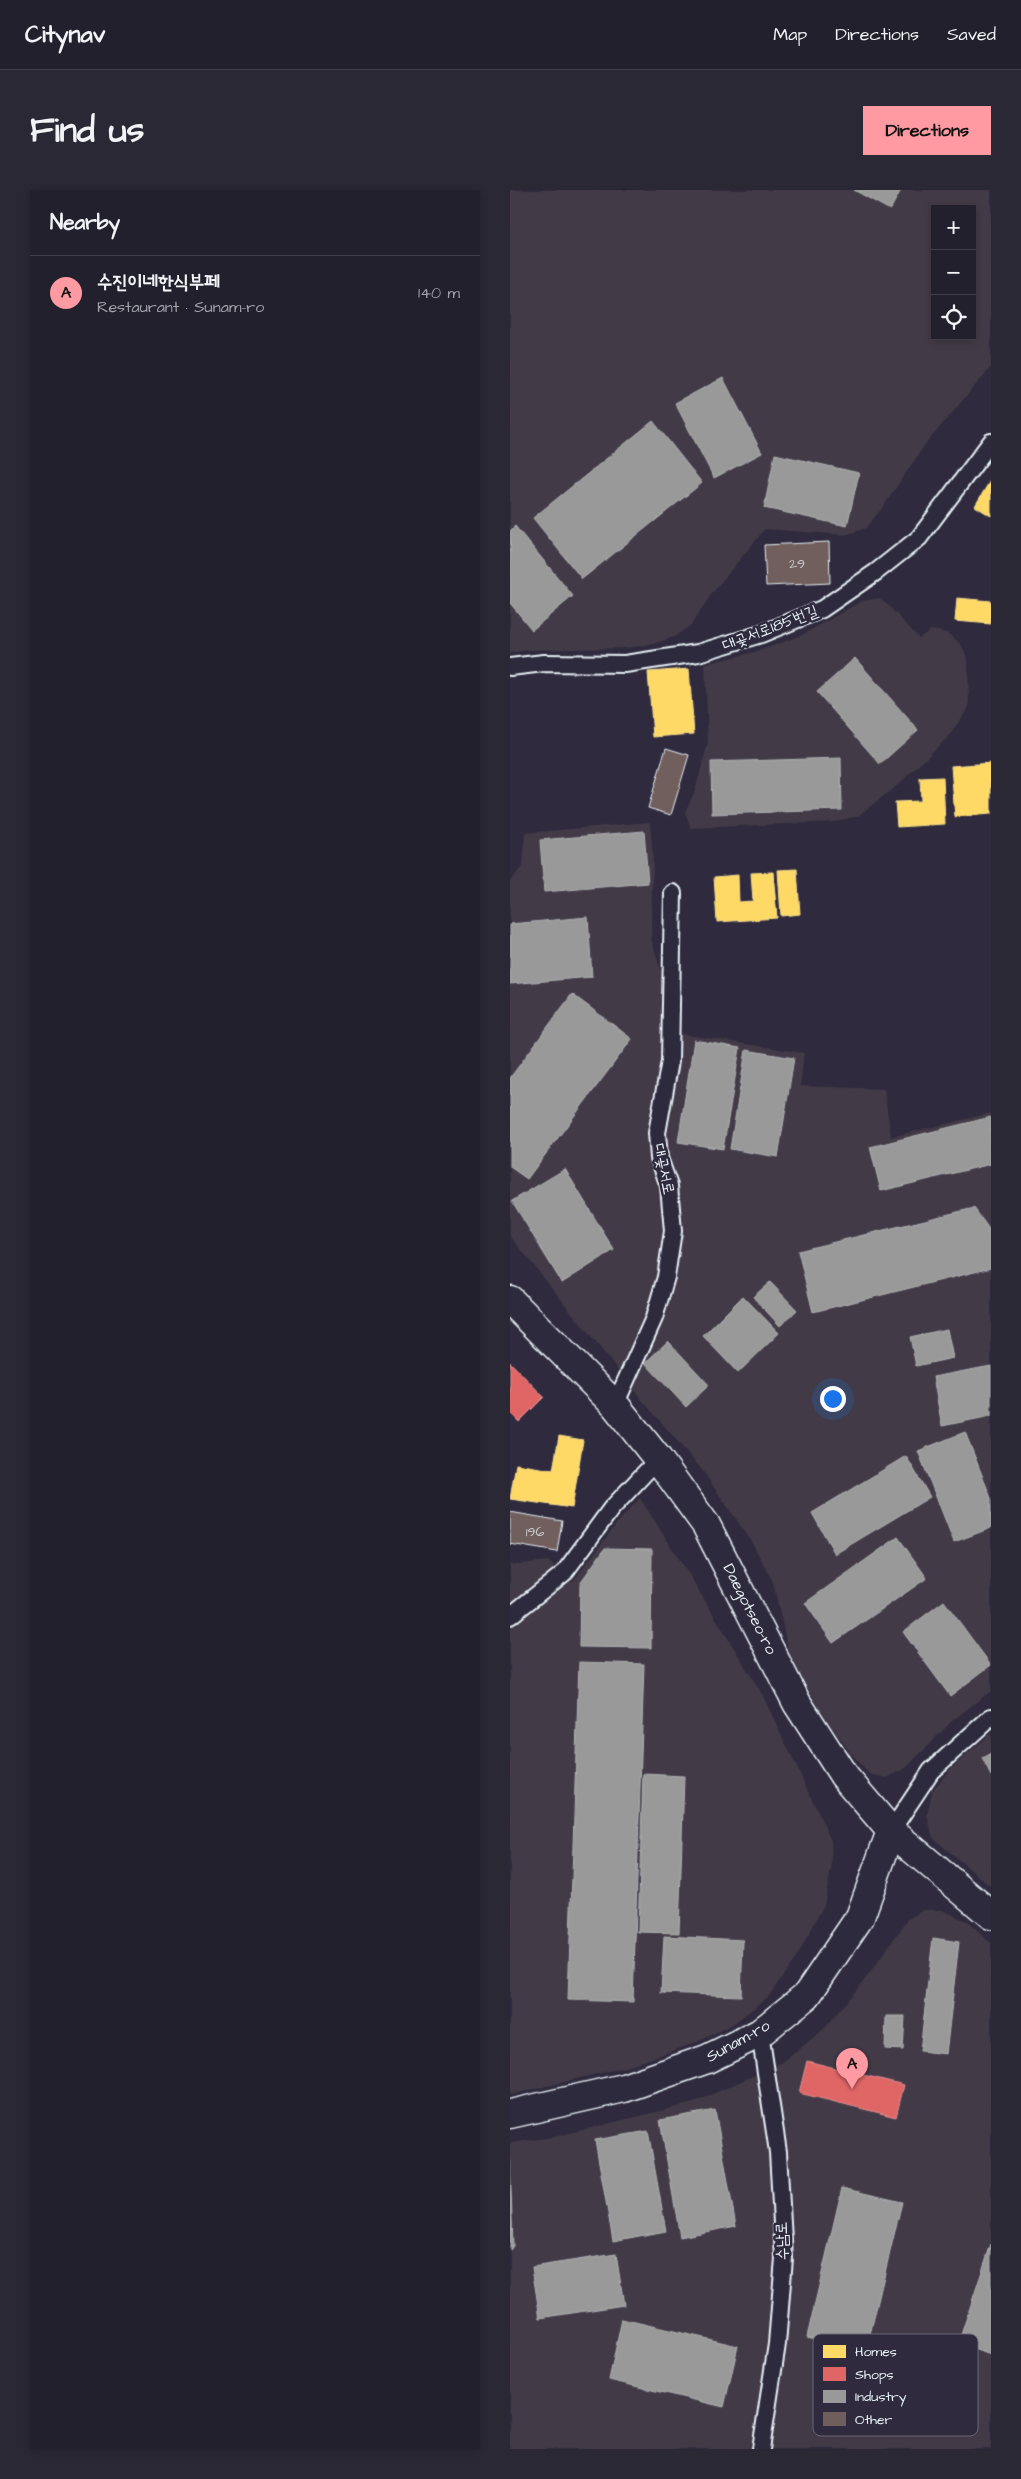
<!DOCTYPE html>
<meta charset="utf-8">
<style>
body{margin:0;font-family:"Architects Daughter","Poor Story",sans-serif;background:#2b2836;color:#f1f3f6}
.controls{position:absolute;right:15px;top:15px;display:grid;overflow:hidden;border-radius:0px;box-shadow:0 2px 8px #0003}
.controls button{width:45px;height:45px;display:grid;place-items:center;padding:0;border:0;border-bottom:1px solid #403e4a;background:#23202e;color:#f1f3f6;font:25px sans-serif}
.you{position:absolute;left:322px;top:1208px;width:18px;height:18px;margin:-12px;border:4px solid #fff;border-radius:50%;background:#1a73e8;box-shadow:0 0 0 8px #1a73e833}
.badge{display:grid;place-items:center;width:32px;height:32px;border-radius:50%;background:#ff9aa2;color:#111;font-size:16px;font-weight:700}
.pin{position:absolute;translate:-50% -41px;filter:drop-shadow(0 1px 2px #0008)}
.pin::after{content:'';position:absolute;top:26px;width:18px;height:15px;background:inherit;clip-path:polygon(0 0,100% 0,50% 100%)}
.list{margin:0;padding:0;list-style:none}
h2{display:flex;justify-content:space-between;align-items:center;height:65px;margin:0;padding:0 20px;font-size:21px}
h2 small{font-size:16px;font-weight:400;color:#a3a3aa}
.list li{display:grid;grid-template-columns:32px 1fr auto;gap:15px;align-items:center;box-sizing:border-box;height:75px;padding:0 20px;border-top:1px solid #403e4a}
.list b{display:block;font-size:19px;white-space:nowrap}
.list p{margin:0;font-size:16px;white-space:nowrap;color:#a3a3aa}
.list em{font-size:16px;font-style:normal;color:#a3a3aa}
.icon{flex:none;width:28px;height:28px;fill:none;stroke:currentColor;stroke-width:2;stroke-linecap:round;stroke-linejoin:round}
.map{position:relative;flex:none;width:481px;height:2259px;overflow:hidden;border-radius:0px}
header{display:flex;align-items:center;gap:30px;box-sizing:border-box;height:70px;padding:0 25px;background:#23202e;border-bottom:1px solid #403e4a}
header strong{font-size:24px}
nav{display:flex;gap:28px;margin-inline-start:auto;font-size:18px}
.intro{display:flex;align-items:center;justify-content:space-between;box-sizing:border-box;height:120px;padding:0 30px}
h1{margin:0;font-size:35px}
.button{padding:12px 22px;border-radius:0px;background:#ff9aa2;color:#111;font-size:18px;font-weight:700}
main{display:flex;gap:30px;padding:0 30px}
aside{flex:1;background:#23202e;border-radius:0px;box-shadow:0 2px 8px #0003}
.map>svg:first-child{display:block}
</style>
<header>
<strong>Citynav</strong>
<nav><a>Map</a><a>Directions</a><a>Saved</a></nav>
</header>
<div class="intro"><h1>Find us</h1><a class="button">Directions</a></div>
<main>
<aside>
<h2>Nearby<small></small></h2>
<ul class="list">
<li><span class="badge">A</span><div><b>수진이네한식부페</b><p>Restaurant · Sunam-ro</p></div><em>140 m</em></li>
</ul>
</aside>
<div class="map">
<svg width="481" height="2259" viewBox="0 0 481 2259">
<rect width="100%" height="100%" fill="#2f2a3d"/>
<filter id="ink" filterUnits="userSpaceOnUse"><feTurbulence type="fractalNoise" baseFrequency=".02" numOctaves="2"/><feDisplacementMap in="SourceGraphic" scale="10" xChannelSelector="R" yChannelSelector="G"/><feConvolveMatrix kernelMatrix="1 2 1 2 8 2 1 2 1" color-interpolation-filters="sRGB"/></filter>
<g filter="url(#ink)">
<!-- built -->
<g fill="#423a46" fill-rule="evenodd">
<path d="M 0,0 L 481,0 L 481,177 L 414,256 L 373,317 L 356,338 L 335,345 L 255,339 L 203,402 L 181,435 L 164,447 L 143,454 L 116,458 L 18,460 L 0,463 ZM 425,19 L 462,19 L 462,146 L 425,146 Z"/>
<polygon points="371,408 409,448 421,440 437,443 451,454 458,469 459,517 440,545 389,594 348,626 323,632 181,638 175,622 185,601 198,553 195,474 249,461 292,445 352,411"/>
<polygon points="140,632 143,669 141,732 142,752 171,844 294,863 290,896 374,899 381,947 481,923 481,1501 443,1530 396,1578 377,1588 359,1584 345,1569 315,1528 280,1468 263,1392 240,1349 192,1280 132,1210 0,1046 0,691 13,676 15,643"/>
<polygon points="130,1308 180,1386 252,1504 310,1626 321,1651 322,1675 314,1715 288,1765 258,1807 223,1834 187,1852 119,1876 0,1905 0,1375 38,1371 62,1392 108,1332"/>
<polygon points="481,1543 481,1697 423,1648 417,1625 422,1601 440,1579"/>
<polygon points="413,1720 432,1720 456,1731 481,1753 481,2259 0,2259 0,1953 43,1947 183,1913 273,1872 314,1839 357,1787 398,1729"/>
</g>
<!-- homes -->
<g fill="#ffd966" stroke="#f8e092">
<polygon points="481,289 481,326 465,316"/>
<polygon points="447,408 481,411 481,434 445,431"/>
<polygon points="179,479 184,544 143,547 138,482"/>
<polygon points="481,573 481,624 445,627 441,576"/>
<polygon points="433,587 435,634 387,637 385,612 411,611 410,588"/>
<polygon points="287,679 290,724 271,726 268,680"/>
<polygon points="263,682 267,728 207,732 204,687 228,685 229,712 243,711 241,683"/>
<polygon points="49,1246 73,1250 62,1318 0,1309 6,1274 43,1280"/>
</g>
<!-- shops -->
<g fill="#e06666" stroke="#e29092">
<polygon points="0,1172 34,1207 9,1232 0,1223"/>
<polygon points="297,1871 394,1895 386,1927 289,1903"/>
</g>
<!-- industry -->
<g fill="#999" stroke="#b1b3b6">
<polygon points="344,0 391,0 380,20"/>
<polygon points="213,188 252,263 204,288 165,213"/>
<polygon points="143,231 192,293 72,389 23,328"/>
<polygon points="265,264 349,283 337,336 254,318"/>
<polygon points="5,336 63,406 22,440 0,413 0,341"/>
<polygon points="345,468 408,540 370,574 307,502"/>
<polygon points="331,568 332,620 202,624 201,572"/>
<polygon points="134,641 138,693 34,702 30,650"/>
<polygon points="78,727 82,787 0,794 0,734"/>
<polygon points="62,804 122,849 17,989 0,977 0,888"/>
<polygon points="184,850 230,858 213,959 168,952"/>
<polygon points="236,860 284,868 268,967 220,959"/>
<polygon points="481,927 481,974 371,1001 360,957"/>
<polygon points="55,979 104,1060 52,1093 2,1011"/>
<polygon points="464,1018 481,1042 481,1078 303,1122 288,1061"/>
<polygon points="260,1092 287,1120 270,1136 243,1107"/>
<polygon points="233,1106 269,1143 228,1183 193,1146"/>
<polygon points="437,1139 443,1168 406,1176 400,1147"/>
<polygon points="158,1151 199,1195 176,1217 135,1173"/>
<polygon points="481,1176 481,1226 432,1236 423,1187"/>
<polygon points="455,1242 481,1308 481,1338 444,1352 408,1261"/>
<polygon points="396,1266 420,1307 325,1364 302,1323"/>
<polygon points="388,1347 417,1388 323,1453 295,1413"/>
<polygon points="95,1358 142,1359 141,1458 69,1457 70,1393"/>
<polygon points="434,1411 481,1475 440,1506 393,1442"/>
<polygon points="69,1472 134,1474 123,1812 58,1810"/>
<polygon points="481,1564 481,1586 472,1568"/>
<polygon points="133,1584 174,1586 169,1743 128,1742"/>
<polygon points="154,1746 233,1750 231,1806 151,1803"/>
<polygon points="423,1748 449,1752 436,1864 410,1861"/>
<polygon points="376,1826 395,1826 393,1860 375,1859"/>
<polygon points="205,1920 226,2036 170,2047 150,1930"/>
<polygon points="138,1941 156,2041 103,2051 85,1950"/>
<polygon points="0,1971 3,2056 0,2060"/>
<polygon points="332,1998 392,2012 356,2161 297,2147"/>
<polygon points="481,2054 481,2165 448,2154"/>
<polygon points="106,2064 114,2115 30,2128 22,2077"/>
<polygon points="112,2129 228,2156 214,2217 99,2190"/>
</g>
<!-- building -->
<g fill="#6f5e5c" stroke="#e8f1f8">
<polygon points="319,352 320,393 256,396 254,355"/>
<polygon points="156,558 179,565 161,625 138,618"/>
<polygon points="0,1322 52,1331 47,1362 0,1354"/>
</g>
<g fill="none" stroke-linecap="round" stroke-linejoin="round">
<!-- service casing -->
<g stroke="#e8f1f8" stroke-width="20">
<g id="service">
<polyline points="0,477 34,473 115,474 188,463 251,444 312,419 366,382 409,348 481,252"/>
<polyline points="105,1215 144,1128 156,1087 163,1041 159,996 149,968 147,943 160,871 163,703"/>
<polyline points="0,1426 54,1383 101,1319 148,1269"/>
<polyline points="381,1641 421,1581 481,1527"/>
<polyline points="250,1843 268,1962 274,2068 267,2154 251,2259"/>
</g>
</g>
<!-- tertiary casing -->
<g stroke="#e8f1f8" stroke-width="31">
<g id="tertiary">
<polyline points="0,1110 105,1215 148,1269 196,1335 287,1513 334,1586 381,1641 481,1725"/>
<polyline points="0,1924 114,1898 197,1869 250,1843 297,1805 350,1727 381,1641"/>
</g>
</g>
<!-- service -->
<use href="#service" stroke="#2f2a3d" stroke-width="16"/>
<!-- tertiary -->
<use href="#tertiary" stroke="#2f2a3d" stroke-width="28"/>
</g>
</g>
<g text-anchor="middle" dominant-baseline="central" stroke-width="5" stroke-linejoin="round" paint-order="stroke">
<!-- number labels -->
<g font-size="14" fill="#caccd1">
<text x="287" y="374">29</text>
<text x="25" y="1342">196</text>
</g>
<!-- street labels -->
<g font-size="16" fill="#e8f1f8" stroke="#2f2a3d">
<text transform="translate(260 438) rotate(-21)">대곶서로185번길</text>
<text transform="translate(154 979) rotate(78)">대곶서로</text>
<text transform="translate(240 1419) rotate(63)">Daegotseo-ro</text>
<text transform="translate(228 1851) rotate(-29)">Sunam-ro</text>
<text transform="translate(272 2051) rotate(-92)">수남로</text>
</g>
</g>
<!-- legend -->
<rect x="303" y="2144" width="165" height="102" rx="8" fill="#2f2a3d" stroke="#666675" stroke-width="1"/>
<rect x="313" y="2155" width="23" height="13" fill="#ffd966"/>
<rect x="313" y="2177" width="23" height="14" fill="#e06666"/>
<rect x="313" y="2200" width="23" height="13" fill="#999"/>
<rect x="313" y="2222" width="23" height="14" fill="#6f5e5c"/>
<g font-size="14" fill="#e8f1f8">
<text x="345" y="2166">Homes</text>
<text x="345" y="2189">Shops</text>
<text x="345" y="2211">Industry</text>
<text x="345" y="2234">Other</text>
</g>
</svg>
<div class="controls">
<button>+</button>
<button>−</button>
<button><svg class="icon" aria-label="locate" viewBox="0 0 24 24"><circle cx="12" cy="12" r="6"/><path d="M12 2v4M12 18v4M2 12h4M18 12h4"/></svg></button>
</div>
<div class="you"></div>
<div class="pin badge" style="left:342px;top:1899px">A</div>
</div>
</main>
